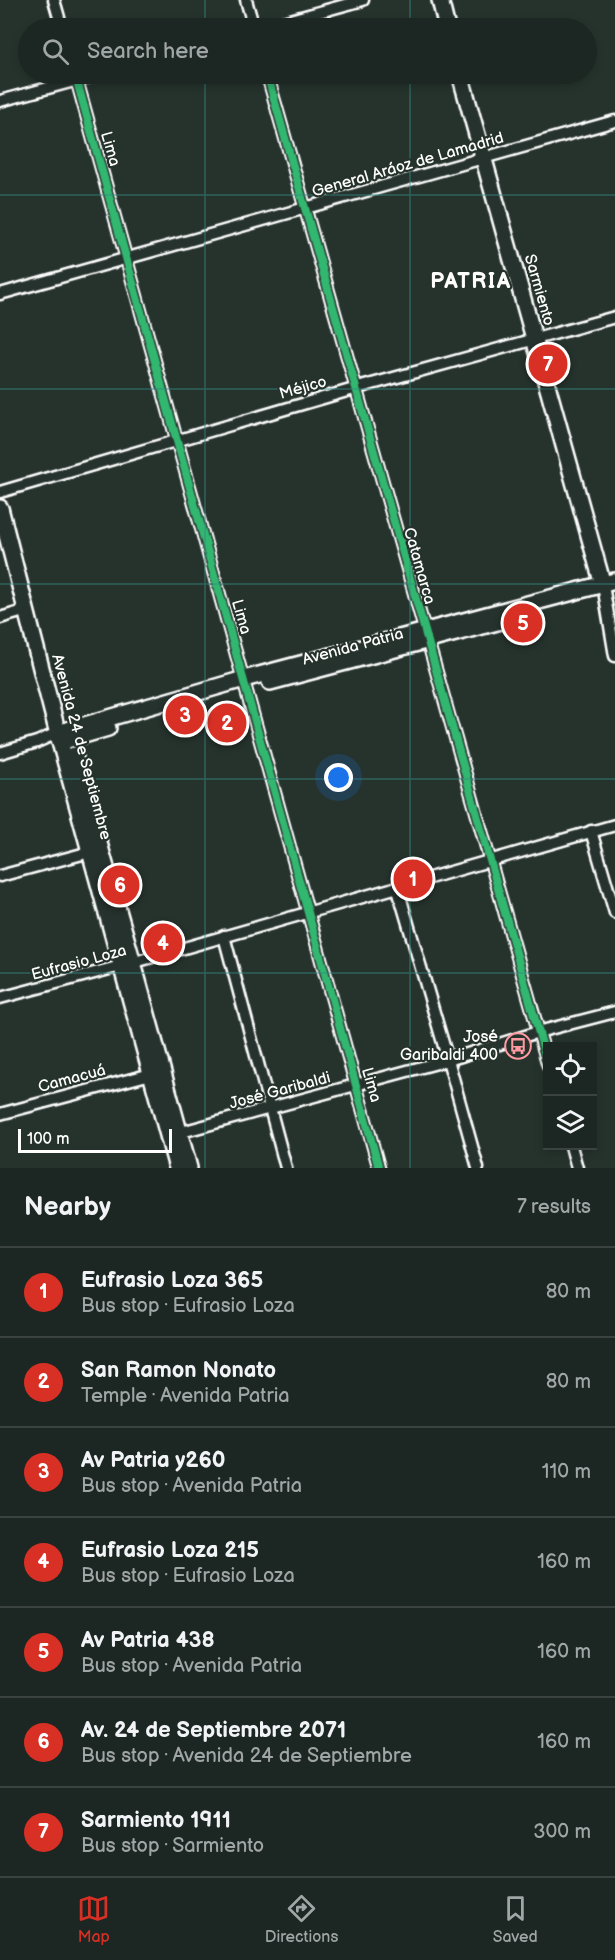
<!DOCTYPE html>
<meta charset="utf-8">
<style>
body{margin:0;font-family:"Balsamiq Sans",sans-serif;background:#252e2a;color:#f1f3f6}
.controls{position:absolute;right:18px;bottom:18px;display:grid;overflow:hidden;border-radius:0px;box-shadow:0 3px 9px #0003}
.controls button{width:54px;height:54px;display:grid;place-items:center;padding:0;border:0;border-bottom:2px solid #3a4340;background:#1c2622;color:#f1f3f6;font:30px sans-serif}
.scale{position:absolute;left:18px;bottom:15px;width:154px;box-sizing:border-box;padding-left:6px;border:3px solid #fff;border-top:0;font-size:16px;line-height:21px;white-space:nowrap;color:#fff;-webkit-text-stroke:4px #26332d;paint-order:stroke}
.you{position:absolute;left:339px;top:778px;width:21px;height:21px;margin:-15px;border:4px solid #fff;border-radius:50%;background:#1a73e8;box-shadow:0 0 0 9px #1a73e833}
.badge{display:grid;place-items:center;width:39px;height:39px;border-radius:50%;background:#d93025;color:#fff;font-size:20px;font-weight:700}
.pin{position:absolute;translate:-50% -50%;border:3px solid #fff;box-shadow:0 2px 6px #0006}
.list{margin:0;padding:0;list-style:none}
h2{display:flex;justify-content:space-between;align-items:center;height:78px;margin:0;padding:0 24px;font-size:26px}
h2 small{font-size:20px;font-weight:400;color:#a0a5a5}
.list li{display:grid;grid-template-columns:39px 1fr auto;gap:18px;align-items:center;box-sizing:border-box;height:90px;padding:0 24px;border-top:2px solid #3a4340}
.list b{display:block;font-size:22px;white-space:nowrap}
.list p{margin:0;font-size:20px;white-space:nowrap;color:#a0a5a5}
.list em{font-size:20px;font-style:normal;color:#a0a5a5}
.icon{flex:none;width:33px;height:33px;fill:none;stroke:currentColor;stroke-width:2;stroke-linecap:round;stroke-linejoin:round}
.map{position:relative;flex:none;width:615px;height:1168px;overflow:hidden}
.search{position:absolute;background:#1c2622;box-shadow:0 3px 9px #0003;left:18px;right:18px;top:18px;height:66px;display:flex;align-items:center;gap:15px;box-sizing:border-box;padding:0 21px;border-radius:33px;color:#a0a5a5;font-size:22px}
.sheet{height:708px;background:#1c2622}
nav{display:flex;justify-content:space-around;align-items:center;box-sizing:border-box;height:84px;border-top:2px solid #3a4340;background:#1c2622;font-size:16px;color:#a0a5a5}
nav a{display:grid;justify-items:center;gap:3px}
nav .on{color:#d93025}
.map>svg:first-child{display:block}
</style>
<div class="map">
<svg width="615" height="1168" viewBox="0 0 615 1168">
<rect width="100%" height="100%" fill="#26332d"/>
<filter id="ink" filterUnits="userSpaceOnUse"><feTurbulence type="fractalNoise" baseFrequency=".0167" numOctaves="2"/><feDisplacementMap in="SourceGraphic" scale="12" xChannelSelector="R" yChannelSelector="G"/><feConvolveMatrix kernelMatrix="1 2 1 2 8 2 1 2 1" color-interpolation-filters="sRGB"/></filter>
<g filter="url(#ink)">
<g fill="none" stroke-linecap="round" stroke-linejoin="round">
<!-- street casing -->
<g stroke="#fff" stroke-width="15">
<g id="street">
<polyline points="54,0 62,28"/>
<polyline points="246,0 254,28"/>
<polyline points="261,28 363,0"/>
<polyline points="75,74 379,1168"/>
<polyline points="267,74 548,1065"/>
<polyline points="0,101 100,74"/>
<polyline points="0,294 615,121"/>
<polyline points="0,492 354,389 615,317"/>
<polyline points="603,585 615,656"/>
<polyline points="0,618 27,610"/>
<polyline points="0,753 37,742 57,733"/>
<polyline points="591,831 615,913"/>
<polyline points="0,876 90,852"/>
<polyline points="397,886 448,1060 478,1168"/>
<polyline points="224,936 286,1168"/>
<polyline points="0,998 121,966 615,825"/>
<polyline points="0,1114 151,1074"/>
<polyline points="174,1134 448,1060 538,1032 615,1012"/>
<polyline points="571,1146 577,1168"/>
</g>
</g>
<!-- secondary casing -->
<g stroke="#fff" stroke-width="20">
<g id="secondary">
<polyline points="440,0 447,28"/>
<polyline points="460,74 603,585"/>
<polyline points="0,508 60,742 177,1168"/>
<polyline points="270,682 520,616"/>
<polyline points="57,733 244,679 615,581"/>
<polyline points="60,742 108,728"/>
<polyline points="74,755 133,963 189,1168"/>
</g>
</g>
<!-- street -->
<use href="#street" stroke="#26332d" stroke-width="10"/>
<!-- secondary -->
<use href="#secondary" stroke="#26332d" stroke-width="15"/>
<!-- cycleway casing -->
<g stroke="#26332d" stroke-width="11">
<g id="cycleway">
<polyline points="75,74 379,1168"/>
<polyline points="267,74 548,1065"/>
</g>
</g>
<!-- cycleway -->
<use href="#cycleway" stroke="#33b770" stroke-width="8"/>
</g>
</g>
<!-- grid -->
<path fill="none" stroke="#338b84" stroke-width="1.5" stroke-opacity="0.55" d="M 205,0 L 205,28M 410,0 L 410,28M 205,74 L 205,1168M 410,74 L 410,1168M 0,195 L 615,195M 0,389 L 615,389M 0,584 L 615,584M 0,779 L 615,779M 0,973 L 615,973"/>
<!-- icons -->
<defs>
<g id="bus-ring" transform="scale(1.35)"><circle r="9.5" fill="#26332d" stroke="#ff9aa2" stroke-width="1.5"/><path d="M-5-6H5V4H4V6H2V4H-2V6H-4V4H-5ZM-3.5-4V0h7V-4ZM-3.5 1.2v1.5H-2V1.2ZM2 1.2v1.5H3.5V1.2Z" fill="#ff9aa2"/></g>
</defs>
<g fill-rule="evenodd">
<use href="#bus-ring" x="518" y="1046"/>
</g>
<g text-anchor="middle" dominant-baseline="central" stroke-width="4.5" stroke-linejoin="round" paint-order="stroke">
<!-- street labels -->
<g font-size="16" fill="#fff" stroke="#26332d">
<text transform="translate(110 149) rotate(74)">Lima</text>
<text transform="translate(408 165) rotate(-16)">General Aráoz de Lamadrid</text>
<text transform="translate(539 290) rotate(74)">Sarmiento</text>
<text transform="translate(303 388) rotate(-16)">Méjico</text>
<text transform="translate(419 566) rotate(74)">Catamarca</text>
<text transform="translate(241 617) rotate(74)">Lima</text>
<text transform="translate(353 647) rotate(-15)">Avenida Patria</text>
<text transform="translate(81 747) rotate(75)">Avenida 24 de Septiembre</text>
<text transform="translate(79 963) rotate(-15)">Eufrasio Loza</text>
<text transform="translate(72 1079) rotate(-15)">Camacuá</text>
<text transform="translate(371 1085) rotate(74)">Lima</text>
<text transform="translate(280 1091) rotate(-15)">José Garibaldi</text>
</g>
<!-- poi labels -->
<g font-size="16" fill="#fff" stroke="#26332d" text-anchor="end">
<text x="498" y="1037">José<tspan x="498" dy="18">Garibaldi 400</tspan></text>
</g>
<!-- district labels -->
<g font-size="22" font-weight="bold" letter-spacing="1.5" fill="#fff" stroke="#26332d">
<text x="471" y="281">PATRIA</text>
</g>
</g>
</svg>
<div class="controls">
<button><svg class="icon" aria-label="locate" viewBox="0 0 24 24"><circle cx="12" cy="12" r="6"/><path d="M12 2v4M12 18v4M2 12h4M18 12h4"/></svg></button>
<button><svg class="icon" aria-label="layers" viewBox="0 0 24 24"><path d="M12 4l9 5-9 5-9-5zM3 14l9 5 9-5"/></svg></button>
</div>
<div class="scale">100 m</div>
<div class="you"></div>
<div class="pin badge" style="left:413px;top:879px">1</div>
<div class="pin badge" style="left:227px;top:723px">2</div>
<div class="pin badge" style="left:185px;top:715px">3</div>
<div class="pin badge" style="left:163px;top:943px">4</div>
<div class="pin badge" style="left:523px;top:623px">5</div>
<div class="pin badge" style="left:120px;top:885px">6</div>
<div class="pin badge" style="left:548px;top:364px">7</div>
<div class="search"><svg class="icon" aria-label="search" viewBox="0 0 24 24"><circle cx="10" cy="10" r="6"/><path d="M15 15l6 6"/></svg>Search here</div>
</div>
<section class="sheet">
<h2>Nearby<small>7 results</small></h2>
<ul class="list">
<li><span class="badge">1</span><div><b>Eufrasio Loza 365</b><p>Bus stop · Eufrasio Loza</p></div><em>80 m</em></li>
<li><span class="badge">2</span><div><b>San Ramon Nonato</b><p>Temple · Avenida Patria</p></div><em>80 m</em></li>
<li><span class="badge">3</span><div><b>Av Patria y260</b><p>Bus stop · Avenida Patria</p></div><em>110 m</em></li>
<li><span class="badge">4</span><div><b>Eufrasio Loza 215</b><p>Bus stop · Eufrasio Loza</p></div><em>160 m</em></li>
<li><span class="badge">5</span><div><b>Av Patria 438</b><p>Bus stop · Avenida Patria</p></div><em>160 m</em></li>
<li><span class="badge">6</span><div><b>Av. 24 de Septiembre 2071</b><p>Bus stop · Avenida 24 de Septiembre</p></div><em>160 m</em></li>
<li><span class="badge">7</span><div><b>Sarmiento 1911</b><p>Bus stop · Sarmiento</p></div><em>300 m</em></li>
</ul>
</section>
<nav>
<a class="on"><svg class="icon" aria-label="map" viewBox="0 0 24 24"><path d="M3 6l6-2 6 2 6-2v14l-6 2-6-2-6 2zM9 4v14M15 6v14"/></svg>Map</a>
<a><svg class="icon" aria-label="directions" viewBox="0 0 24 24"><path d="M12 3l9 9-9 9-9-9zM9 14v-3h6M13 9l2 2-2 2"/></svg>Directions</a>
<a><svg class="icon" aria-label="saved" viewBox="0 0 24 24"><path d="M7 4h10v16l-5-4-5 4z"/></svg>Saved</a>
</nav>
